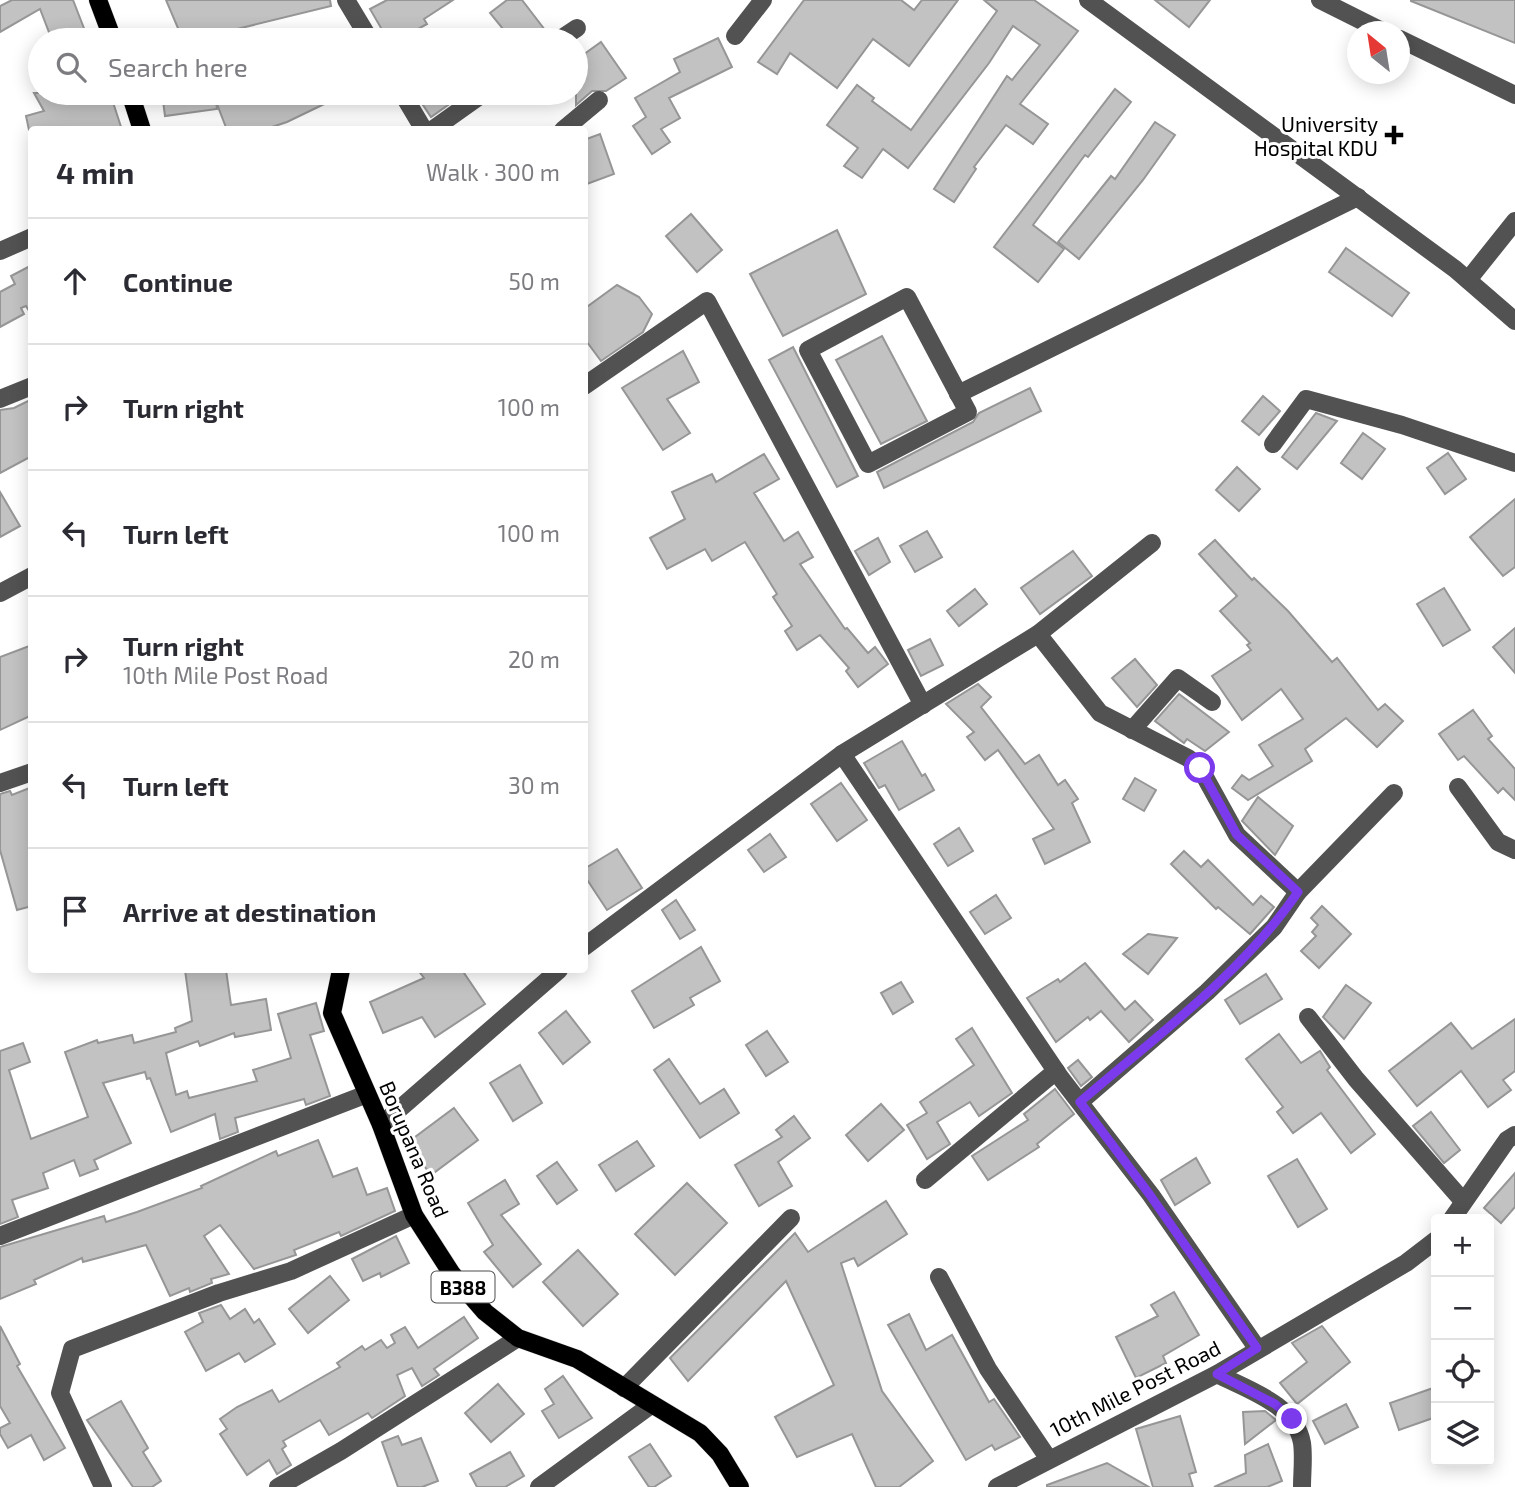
<!DOCTYPE html>
<meta charset="utf-8">
<style>
body{margin:0;font-family:"Exo 2",sans-serif;background:#f7f7f7;color:#2b2b33}
.controls{position:absolute;right:21px;bottom:21px;display:grid;overflow:hidden;border-radius:7px;box-shadow:0 4px 18px #0003}
.controls button{width:63px;height:63px;display:grid;place-items:center;padding:0;border:0;border-bottom:2px solid #e1e1e2;background:#fff;color:#2b2b33;font:35px sans-serif}
.compass{position:absolute;left:1347px;top:21px;width:63px;height:63px;border-radius:50%;background:#fff;box-shadow:0 4px 18px #0003;rotate:330deg}
.stop{position:absolute;width:21px;height:21px;margin:-16px;border:5px solid #7c3aed;border-radius:50%;background:#fff}
.stop.end{background:#7c3aed;border-color:#fff;box-shadow:0 2px 7px #0008}
.list{margin:0;padding:0;list-style:none}
h2{display:flex;justify-content:space-between;align-items:center;height:91px;margin:0;padding:0 28px;font-size:30px}
h2 small{font-size:23px;font-weight:400;color:#7c7c81}
.list li{display:grid;grid-template-columns:46px 1fr auto;gap:21px;align-items:center;box-sizing:border-box;height:126px;padding:0 28px;border-top:2px solid #e1e1e2}
.list b{display:block;font-size:26px;white-space:nowrap}
.list p{margin:0;font-size:23px;white-space:nowrap;color:#7c7c81}
.list em{font-size:23px;font-style:normal;color:#7c7c81}
.icon{flex:none;width:38px;height:38px;fill:none;stroke:currentColor;stroke-width:2;stroke-linecap:round;stroke-linejoin:round}
.map{position:relative;flex:none;width:1515px;height:1487px;overflow:hidden}
.search{position:absolute;background:#fff;box-shadow:0 4px 18px #0003;left:28px;top:28px;width:560px;height:77px;display:flex;align-items:center;gap:18px;box-sizing:border-box;padding:0 24px;border-radius:38px;color:#7c7c81;font-size:26px}
.panel{position:absolute;background:#fff;box-shadow:0 4px 18px #0003;left:28px;top:126px;width:560px;height:847px;border-radius:7px}
.map>svg:first-child{display:block}
</style>
<div class="map">
<svg width="1515" height="1487" viewBox="0 0 1515 1487">
<rect width="100%" height="100%" fill="#fff"/>
<!-- building -->
<g fill="#c2c2c2" stroke="#969696" stroke-width="2">
<polygon points="12,0 73,0 85,31 63,40 52,40 40,9 0,32 0,6"/>
<polygon points="166,0 330,0 331,6 237,29 239,40 183,40"/>
<polygon points="387,0 453,0 424,19 427,24 416,30 423,40 388,40 370,9"/>
<polygon points="507,0 522,0 545,30 531,40 512,40 490,13"/>
<polygon points="804,0 901,0 914,10 922,0 958,0 909,66 873,39 837,88 790,53 777,74 758,62"/>
<polygon points="984,0 1034,0 1078,31 1020,104 1048,124 1033,144 1006,125 974,167 976,169 954,202 934,189 1007,76 1012,80 1040,45 1013,26 989,63 908,168 883,149 862,178 844,166 858,148 827,125 857,85 874,98 872,101 911,130 997,11"/>
<polygon points="1155,0 1210,0 1189,27"/>
<polygon points="1411,0 1515,0 1515,43 1411,1"/>
<polygon points="718,38 732,67 669,98 680,118 661,129 670,142 652,154 633,126 646,117 635,98 680,72 674,59"/>
<polygon points="601,42 626,78 606,91 592,91 576,105 576,60"/>
<polygon points="1115,89 1131,102 1088,157 1085,155 1033,225 1064,249 1038,282 994,247"/>
<polygon points="34,93 110,93 122,130 29,130 26,116 44,111"/>
<polygon points="162,93 215,93 217,109 165,116"/>
<polygon points="248,93 347,93 287,122 263,130 227,130 217,104"/>
<polygon points="415,93 465,93 431,117"/>
<polygon points="1155,122 1175,135 1143,180 1079,259 1058,242 1111,176 1115,179"/>
<polygon points="600,134 614,174 584,185 584,140"/>
<polygon points="691,214 722,250 697,272 666,236"/>
<polygon points="837,230 866,294 783,336 750,274"/>
<polygon points="1346,248 1409,293 1392,316 1329,272"/>
<polygon points="32,265 32,316 26,306 21,308 24,314 0,327 0,292 15,284 11,276"/>
<polygon points="617,285 639,297 652,314 643,332 601,361 584,338 584,309"/>
<polygon points="882,336 927,421 881,444 836,360"/>
<polygon points="793,347 858,476 837,487 769,360"/>
<polygon points="683,351 699,382 667,399 690,433 663,450 622,388"/>
<polygon points="1030,388 1041,411 884,488 877,472 973,422 979,413"/>
<polygon points="1263,396 1280,411 1259,435 1242,421"/>
<polygon points="32,399 32,456 0,473 0,410 14,408"/>
<polygon points="1316,413 1337,421 1297,469 1282,457"/>
<polygon points="1363,433 1385,449 1362,479 1341,463"/>
<polygon points="1448,453 1466,479 1445,494 1427,468"/>
<polygon points="764,454 779,479 754,493 784,541 798,532 813,557 800,564 845,629 847,628 868,653 875,647 888,664 858,687 846,671 849,668 820,635 797,650 785,631 792,626 773,597 777,594 745,542 712,561 705,549 667,569 650,538 685,519 672,492 712,474 716,482"/>
<polygon points="1237,467 1260,489 1239,511 1216,490"/>
<polygon points="0,492 20,526 0,537"/>
<polygon points="1515,499 1515,567 1503,576 1470,537"/>
<polygon points="927,531 942,557 915,572 900,546"/>
<polygon points="878,538 890,562 869,575 855,551"/>
<polygon points="1215,540 1252,580 1254,578 1288,611 1332,662 1337,658 1378,710 1385,704 1403,721 1377,747 1346,718 1305,749 1312,761 1248,800 1232,788 1242,775 1249,780 1273,766 1259,745 1303,719 1281,689 1242,720 1212,676 1251,650 1247,645 1250,643 1220,611 1237,596 1199,554"/>
<polygon points="1073,551 1092,576 1040,614 1021,588"/>
<polygon points="1444,588 1470,630 1443,646 1417,604"/>
<polygon points="975,589 987,604 959,626 947,611"/>
<polygon points="1515,628 1515,673 1493,647"/>
<polygon points="930,639 943,665 921,676 908,650"/>
<polygon points="32,645 32,715 0,730 0,657"/>
<polygon points="1135,659 1157,685 1137,707 1112,678"/>
<polygon points="978,684 991,697 981,707 1025,764 1039,755 1058,785 1065,780 1078,799 1072,803 1090,842 1045,864 1033,839 1054,829 998,750 985,760 967,737 974,732 946,704"/>
<polygon points="1179,694 1229,732 1205,751 1187,739 1184,743 1155,721"/>
<polygon points="1473,710 1492,736 1488,739 1515,769 1515,800 1503,788 1498,793 1464,756 1458,760 1439,734"/>
<polygon points="902,741 922,776 925,774 934,790 899,810 885,785 879,788 864,763"/>
<polygon points="1135,778 1156,790 1144,811 1123,799"/>
<polygon points="841,783 867,820 837,841 811,804"/>
<polygon points="32,787 32,906 17,910 0,850 0,794 10,791 12,795"/>
<polygon points="1258,797 1293,826 1275,855 1242,821"/>
<polygon points="959,828 973,851 948,866 934,844"/>
<polygon points="770,834 786,857 764,872 748,850"/>
<polygon points="617,849 642,888 607,910 584,875 584,869"/>
<polygon points="1184,851 1201,867 1208,860 1253,905 1261,896 1274,907 1250,934 1218,907 1216,909 1171,864"/>
<polygon points="996,895 1011,918 985,934 970,912"/>
<polygon points="676,900 695,930 680,939 662,910"/>
<polygon points="1322,906 1351,934 1319,968 1301,951 1316,936 1312,932 1318,925 1311,918"/>
<polygon points="1148,934 1177,938 1148,974 1123,954"/>
<polygon points="701,947 720,981 690,998 694,1005 654,1028 632,991"/>
<polygon points="1085,963 1125,1010 1135,1001 1153,1020 1129,1042 1101,1011 1090,1020 1088,1017 1056,1042 1027,998 1058,979 1060,982"/>
<polygon points="185,970 226,970 231,1005 266,999 271,1030 235,1037 234,1033 200,1046 198,1041 166,1053 176,1095 187,1091 189,1098 257,1081 253,1070 291,1058 278,1014 316,1003 324,1031 310,1035 330,1096 306,1105 304,1099 235,1118 238,1132 220,1139 215,1114 171,1132 150,1078 147,1079 145,1072 103,1083 131,1143 94,1160 98,1169 80,1176 74,1160 43,1173 48,1188 12,1200 18,1217 0,1224 0,1051 23,1043 30,1062 9,1070 31,1139 88,1117 65,1052 97,1040 98,1043 132,1035 134,1043 176,1032 175,1028 192,1021"/>
<polygon points="418,970 462,970 485,1004 435,1037 422,1017 383,1033 370,1002 424,978"/>
<polygon points="1266,974 1282,999 1240,1024 1225,1000"/>
<polygon points="901,982 913,1002 893,1014 881,993"/>
<polygon points="1346,985 1371,1003 1344,1039 1323,1017"/>
<polygon points="566,1011 590,1042 563,1064 539,1033"/>
<polygon points="1515,1019 1515,1071 1503,1080 1511,1090 1488,1107 1461,1071 1417,1106 1389,1071 1451,1023 1472,1049"/>
<polygon points="972,1028 1012,1093 979,1116 970,1102 937,1122 950,1144 927,1159 907,1125 927,1113 920,1102 974,1065 956,1039"/>
<polygon points="767,1031 788,1062 766,1076 746,1045"/>
<polygon points="1279,1034 1301,1063 1320,1051 1330,1067 1327,1070 1375,1134 1351,1153 1321,1113 1293,1133 1277,1112 1283,1107 1246,1059"/>
<polygon points="669,1059 700,1104 724,1089 739,1113 700,1138 654,1070"/>
<polygon points="1078,1060 1092,1077 1081,1086 1068,1068"/>
<polygon points="520,1065 542,1103 513,1121 490,1083"/>
<polygon points="1055,1089 1074,1114 1037,1144 1039,1147 988,1180 972,1156 1028,1120 1024,1114"/>
<polygon points="881,1104 904,1130 868,1161 846,1135"/>
<polygon points="454,1108 478,1140 431,1175 407,1143"/>
<polygon points="1431,1112 1460,1150 1444,1163 1413,1126"/>
<polygon points="794,1116 810,1138 778,1162 792,1186 759,1206 735,1165 782,1137 776,1130"/>
<polygon points="318,1140 333,1177 357,1168 367,1195 387,1188 395,1211 341,1236 339,1232 294,1250 296,1255 254,1269 220,1225 204,1236 229,1274 211,1279 212,1283 190,1292 189,1288 170,1296 146,1245 83,1262 82,1258 34,1280 36,1284 0,1299 0,1247 104,1216 106,1222 137,1212 202,1188 201,1186 276,1151 278,1156"/>
<polygon points="637,1141 654,1166 616,1191 599,1165"/>
<polygon points="1196,1158 1210,1183 1175,1205 1161,1180"/>
<polygon points="1297,1159 1327,1209 1298,1227 1268,1176"/>
<polygon points="557,1162 577,1190 557,1204 537,1176"/>
<polygon points="1515,1173 1515,1207 1501,1223 1484,1208"/>
<polygon points="505,1180 519,1204 501,1215 541,1264 513,1287 484,1252 493,1245 468,1203"/>
<polygon points="687,1183 727,1223 675,1275 635,1234"/>
<polygon points="886,1201 907,1234 858,1266 854,1258 841,1263 882,1391 933,1461 899,1487 876,1487 852,1434 797,1457 775,1417 834,1385 786,1281 688,1381 670,1358 795,1233 808,1252"/>
<polygon points="396,1236 409,1263 381,1277 380,1273 363,1281 352,1259"/>
<polygon points="578,1250 618,1294 583,1326 543,1282"/>
<polygon points="330,1276 349,1300 308,1333 289,1309"/>
<polygon points="1174,1292 1199,1335 1163,1356 1166,1363 1136,1378 1116,1337 1158,1316 1151,1305"/>
<polygon points="221,1305 230,1319 245,1309 254,1323 259,1319 275,1344 245,1362 239,1353 206,1371 185,1332 203,1322 199,1313"/>
<polygon points="909,1314 926,1350 952,1335 989,1402 994,1399 1020,1437 995,1450 992,1445 966,1460 888,1325"/>
<polygon points="464,1317 478,1338 434,1369 439,1375 422,1386 412,1368 397,1375 405,1396 372,1418 368,1413 329,1435 320,1420 283,1441 286,1446 282,1449 291,1465 277,1474 269,1460 247,1475 220,1434 227,1429 220,1419 237,1407 272,1390 279,1402 340,1367 337,1363 362,1346 365,1350 381,1340 387,1348 395,1343 391,1335 405,1327 418,1348"/>
<polygon points="0,1326 20,1364 17,1366 65,1448 44,1460 31,1435 8,1448 0,1434 0,1428 10,1423 0,1406"/>
<polygon points="1322,1326 1350,1362 1297,1404 1280,1383 1307,1362 1292,1343"/>
<polygon points="563,1376 592,1418 559,1438 542,1411 554,1404 545,1389"/>
<polygon points="498,1384 524,1414 491,1442 465,1413"/>
<polygon points="1436,1387 1436,1417 1399,1430 1390,1403"/>
<polygon points="121,1401 148,1448 143,1452 161,1481 152,1487 133,1487 87,1420"/>
<polygon points="1346,1404 1358,1427 1325,1444 1313,1421"/>
<polygon points="1265,1411 1276,1420 1245,1444 1243,1412"/>
<polygon points="1180,1416 1196,1472 1189,1474 1193,1487 1153,1487 1136,1429"/>
<polygon points="398,1436 402,1445 421,1438 438,1481 422,1487 398,1487 382,1442"/>
<polygon points="650,1444 671,1476 654,1487 649,1487 629,1457"/>
<polygon points="1268,1444 1282,1481 1267,1487 1214,1487 1246,1473 1245,1455"/>
<polygon points="510,1452 524,1476 505,1487 477,1487 470,1474"/>
<polygon points="1107,1463 1149,1487 1047,1487 1047,1485"/>
</g>
<g fill="none" stroke-linecap="round" stroke-linejoin="round">
<!-- major casing -->
<g stroke="#dbdbdb" stroke-width="19">
<g id="major">
<polyline points="98,0 113,40"/>
<polyline points="130,93 142,130"/>
<polyline points="341,970 332,1013 381,1125 414,1215 452,1274 485,1312 518,1338 577,1359 700,1433 720,1454 740,1487"/>
</g>
</g>
<!-- minor -->
<g stroke="#525252" stroke-width="18">
<polyline points="346,0 370,40"/>
<polyline points="1088,0 1455,269 1515,321"/>
<polyline points="1320,0 1384,32"/>
<polyline points="735,36 763,0"/>
<polyline points="1400,39 1515,95"/>
<polyline points="559,40 577,28"/>
<polyline points="402,93 424,130"/>
<polyline points="432,130 484,93"/>
<polyline points="563,130 599,100"/>
<polyline points="0,251 32,237"/>
<polyline points="1468,280 1515,221"/>
<polygon points="907,297 968,412 868,464 808,350"/>
<polyline points="584,386 707,301 923,705"/>
<polyline points="958,394 1358,197"/>
<polyline points="0,399 32,386"/>
<polyline points="1273,444 1306,399 1402,425 1515,463"/>
<polyline points="0,593 32,576"/>
<polyline points="1038,634 1100,713 1188,758 1200,768 1237,835 1298,892"/>
<polyline points="1132,730 1178,678 1212,702"/>
<polyline points="842,754 1060,1077 1151,1195 1257,1348"/>
<polyline points="0,783 32,772"/>
<polyline points="1458,787 1498,842 1515,850"/>
<polyline points="584,947 842,754 1038,634 1152,543"/>
<polyline points="1308,1017 1356,1079 1463,1201"/>
<polyline points="1080,1102 1207,992 1274,927 1298,892 1394,793"/>
<polyline points="381,1125 559,970"/>
<polyline points="925,1180 1056,1071"/>
<polyline points="1452,1219 1507,1140 1515,1135"/>
<polyline points="0,1236 367,1094"/>
<polyline points="939,1277 988,1369 1048,1458"/>
<path d="M 1217,1374 C 1248,1390 1295,1404 1302,1443 C 1304,1457 1302,1473 1302,1487"/>
<polyline points="624,1388 791,1218"/>
<polyline points="103,1487 60,1393 72,1349 219,1293 291,1271 414,1215"/>
<polyline points="278,1487 341,1451 518,1338"/>
<polyline points="539,1487 651,1405"/>
<polyline points="997,1487 1217,1374 1406,1263 1436,1240"/>
</g>
<!-- major -->
<use href="#major" stroke="#000" stroke-width="18"/>
</g>
<g fill="none" stroke-linecap="round" stroke-linejoin="round">
<!-- route -->
<path stroke="#7c3aed" stroke-width="9" d="M 1200,768 L 1237,835 L 1298,892 C 1241,975 1155,1037 1080,1102 L 1150,1195 L 1257,1348 L 1217,1374 L 1275,1404 L 1292,1419"/>
</g>
<!-- markers -->
<path fill="#000" stroke="#fff" stroke-width="2.5" d="M1390.5 124.5h7v7h7v7h-7v7h-7v-7h-7v-7h7z"/>
<g text-anchor="middle" dominant-baseline="central" stroke-width="6" stroke-linejoin="round" paint-order="stroke">
<!-- shield labels -->
<rect fill="#fff" stroke="#4c4c4c" stroke-width="2" x="431.5" y="1271.5" width="63" height="31" rx="5"/>
<g font-size="19" font-weight="bold" fill="#000">
<text x="463" y="1287">B388</text>
</g>
<!-- poi labels -->
<g font-size="21" fill="#000" stroke="#fff" text-anchor="end">
<text x="1378" y="123">University<tspan x="1378" dy="24">Hospital KDU</tspan></text>
</g>
<!-- street labels -->
<g font-size="21" fill="#000" stroke="#fff">
<text transform="translate(415 1149) rotate(67)">Borupana Road</text>
<text transform="translate(1135 1388) rotate(-27)">10th Mile Post Road</text>
</g>
</g>
</svg>
<div class="controls">
<button>+</button>
<button>−</button>
<button><svg class="icon" aria-label="locate" viewBox="0 0 24 24"><circle cx="12" cy="12" r="6"/><path d="M12 2v4M12 18v4M2 12h4M18 12h4"/></svg></button>
<button><svg class="icon" aria-label="layers" viewBox="0 0 24 24"><path d="M12 4l9 5-9 5-9-5zM3 14l9 5 9-5"/></svg></button>
</div>
<svg class="compass" viewBox="-18 -18 36 36"><path d="M0-13l5 13h-10z" fill="#e53935"/><path d="M0 13l5-13h-10z" fill="#7c7c81"/></svg>
<div class="stop" style="left:1200px;top:768px"></div>
<div class="stop end" style="left:1292px;top:1419px"></div>
<div class="search"><svg class="icon" aria-label="search" viewBox="0 0 24 24"><circle cx="10" cy="10" r="6"/><path d="M15 15l6 6"/></svg>Search here</div>
<section class="panel">
<h2>4 min<small>Walk · 300 m</small></h2>
<ul class="list">
<li><svg class="icon" aria-label="ahead" viewBox="0 0 24 24"><path d="M12 20V5M6 11l6-6 6 6"/></svg><div><b>Continue</b></div><em>50 m</em></li>
<li><svg class="icon" aria-label="right" viewBox="0 0 24 24"><path d="M7 20v-9h11M14 6l5 5-5 5"/></svg><div><b>Turn right</b></div><em>100 m</em></li>
<li><svg class="icon" aria-label="left" viewBox="0 0 24 24"><path d="M17 20v-9H6M10 6l-5 5 5 5"/></svg><div><b>Turn left</b></div><em>100 m</em></li>
<li><svg class="icon" aria-label="right" viewBox="0 0 24 24"><path d="M7 20v-9h11M14 6l5 5-5 5"/></svg><div><b>Turn right</b><p>10th Mile Post Road</p></div><em>20 m</em></li>
<li><svg class="icon" aria-label="left" viewBox="0 0 24 24"><path d="M17 20v-9H6M10 6l-5 5 5 5"/></svg><div><b>Turn left</b></div><em>30 m</em></li>
<li><svg class="icon" aria-label="arrive" viewBox="0 0 24 24"><path d="M6 21V4h12l-3 4 3 4H6"/></svg><div><b>Arrive at destination</b></div></li>
</ul>
</section>
</div>
